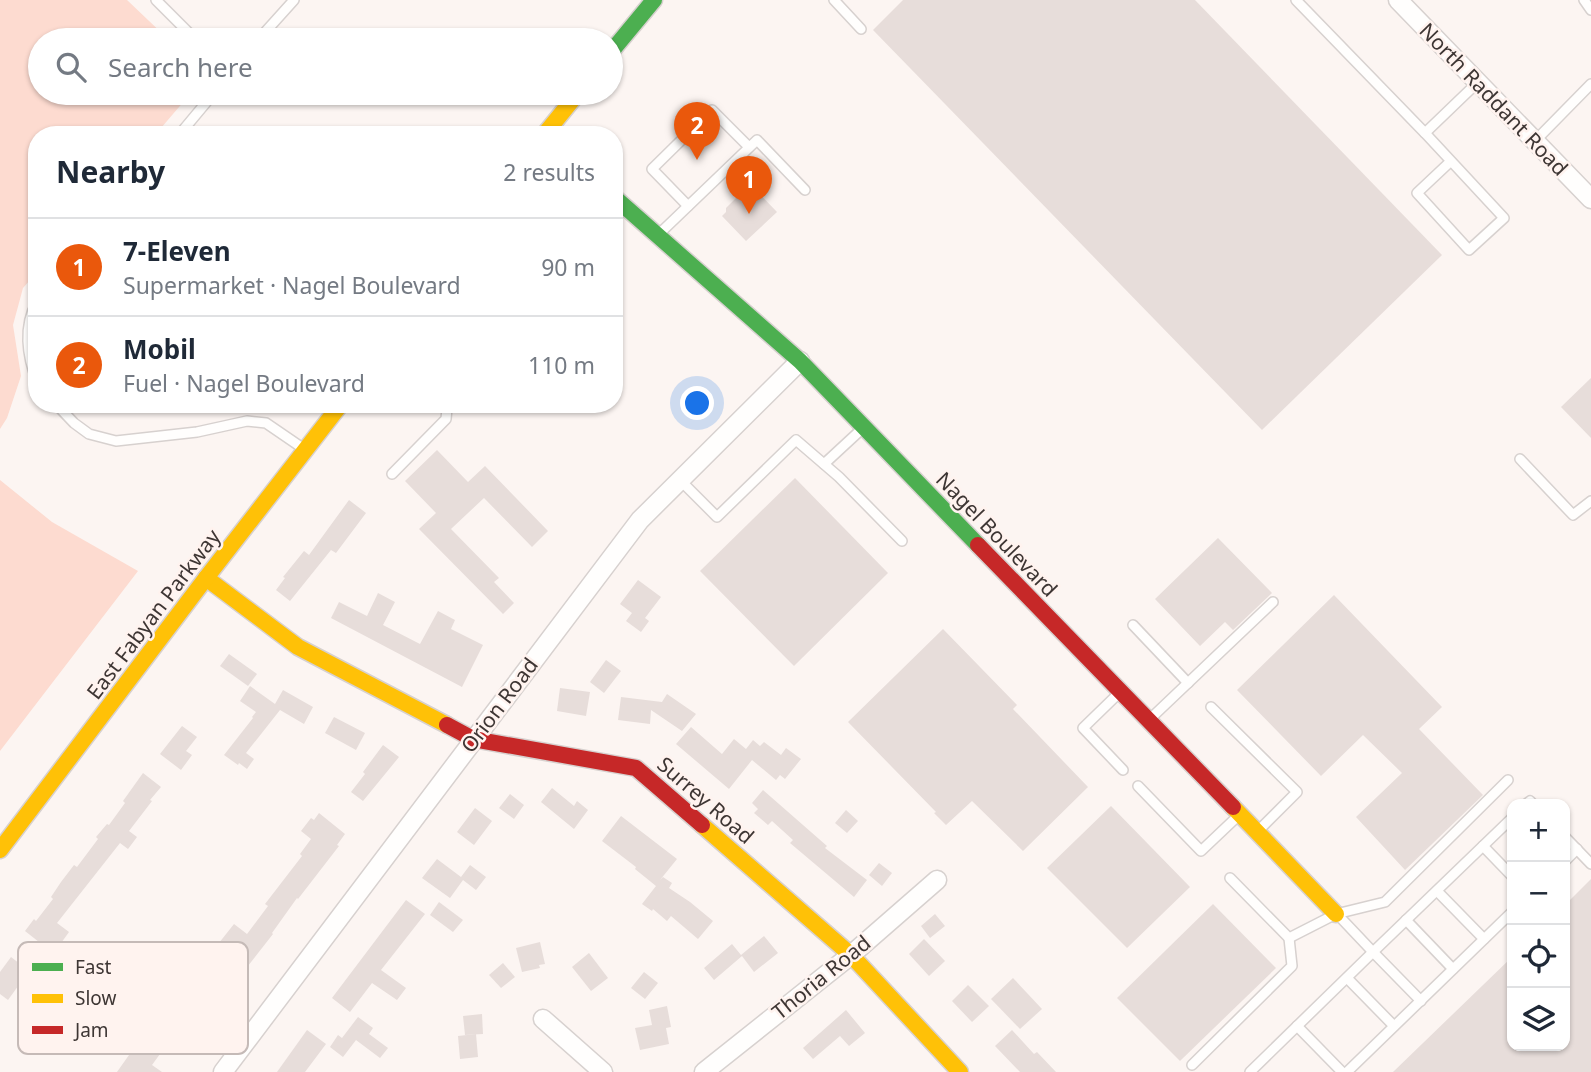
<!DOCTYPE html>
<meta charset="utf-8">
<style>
body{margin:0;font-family:"Noto Sans",sans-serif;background:#f6f6f7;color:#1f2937}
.controls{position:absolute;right:21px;bottom:21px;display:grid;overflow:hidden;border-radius:14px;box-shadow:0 2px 5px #0004}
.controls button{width:63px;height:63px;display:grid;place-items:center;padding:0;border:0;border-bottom:2px solid #e0e1e3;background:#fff;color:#1f2937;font:35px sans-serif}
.you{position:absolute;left:698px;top:404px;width:24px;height:24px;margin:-18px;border:5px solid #fff;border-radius:50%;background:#1a73e8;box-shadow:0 0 0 10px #1a73e833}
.badge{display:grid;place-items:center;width:46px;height:46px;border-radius:50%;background:#ea580c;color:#fff;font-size:23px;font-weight:700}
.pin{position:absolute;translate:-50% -58px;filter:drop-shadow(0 2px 4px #0008)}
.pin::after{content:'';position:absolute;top:37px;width:24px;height:21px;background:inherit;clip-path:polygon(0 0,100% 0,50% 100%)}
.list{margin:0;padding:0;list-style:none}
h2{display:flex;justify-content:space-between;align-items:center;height:91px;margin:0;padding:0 28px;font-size:30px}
h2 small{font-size:23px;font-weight:400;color:#747a83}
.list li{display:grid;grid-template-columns:46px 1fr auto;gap:21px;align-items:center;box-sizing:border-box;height:98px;padding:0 28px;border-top:2px solid #e0e1e3}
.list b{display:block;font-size:26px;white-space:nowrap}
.list p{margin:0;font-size:23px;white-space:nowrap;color:#747a83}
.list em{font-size:23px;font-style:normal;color:#747a83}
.icon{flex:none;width:38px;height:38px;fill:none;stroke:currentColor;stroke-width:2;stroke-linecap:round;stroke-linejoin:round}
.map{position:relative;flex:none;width:1591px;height:1072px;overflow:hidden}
.search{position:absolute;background:#fff;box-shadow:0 2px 5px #0004;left:28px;top:28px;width:595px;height:77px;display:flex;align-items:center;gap:18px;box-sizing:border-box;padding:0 24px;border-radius:38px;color:#747a83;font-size:26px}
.panel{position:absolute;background:#fff;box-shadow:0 2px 5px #0004;left:28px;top:126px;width:595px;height:287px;border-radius:28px}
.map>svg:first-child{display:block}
</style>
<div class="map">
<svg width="1591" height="1072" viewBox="0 0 1591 1072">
<rect width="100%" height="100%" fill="#fcf5f2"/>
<!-- green -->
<g fill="#fddbd0">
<polygon points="0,0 127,0 169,40 40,40 40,93 191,93 155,135 37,135 37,272 23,288 13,325 21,376 7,418 0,429"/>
<polygon points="0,480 52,522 138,571 0,751"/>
</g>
<!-- building -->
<g fill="#e7ddda">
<polygon points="903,0 1195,0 1442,255 1262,430 873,30"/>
<polygon points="752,186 777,212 746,241 722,216 726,212 726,208 743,191 747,191"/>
<polygon points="1591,378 1591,438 1561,407"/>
<polygon points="437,450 468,482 485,466 548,531 532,547 484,498 451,529 499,578 494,582 514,603 503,614 419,529 436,513 405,481"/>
<polygon points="795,478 888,573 794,666 700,571"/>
<polygon points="349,500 366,513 336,553 331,550 290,601 276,590 285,578 283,577 304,551 309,555"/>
<polygon points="1218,538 1272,593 1233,630 1225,622 1200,646 1155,599"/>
<polygon points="638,580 661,597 645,618 649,621 641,632 626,621 632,613 620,604"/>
<polygon points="378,593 395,602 383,625 420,644 438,611 455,620 451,629 483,645 462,687 331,618 339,602 367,616"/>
<polygon points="1334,595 1442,707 1419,729 1483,795 1405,870 1356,817 1402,773 1363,735 1321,776 1237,690"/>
<polygon points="943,629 1017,705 1013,709 1088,787 1023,851 972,801 946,825 934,813 936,812 848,722"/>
<polygon points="229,654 257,674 248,686 220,666"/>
<polygon points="606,660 621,671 604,693 590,682"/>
<polygon points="250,686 275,704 283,690 313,707 304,724 280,710 246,753 254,759 247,769 239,763 238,765 224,755 253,718 252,717 256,712 240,701"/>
<polygon points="560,688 590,692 586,716 557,711"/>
<polygon points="667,694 696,714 682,731 651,710 650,724 618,720 621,697 662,702"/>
<polygon points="334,717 365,733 356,750 325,733"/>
<polygon points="182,726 197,737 186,751 192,755 181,770 160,754"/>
<polygon points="691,727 722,754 734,739 746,749 753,740 760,746 764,742 781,755 786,748 801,759 785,779 780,775 776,780 752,760 729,789 676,744"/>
<polygon points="383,745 399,757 363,801 351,792 365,774 363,772"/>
<polygon points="143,773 161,787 150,800 152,801 129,831 137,837 128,849 120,843 57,923 69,932 46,964 31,953 39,942 25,931 34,919 36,921 53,899 51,897 61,882 74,865 77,867 98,839 96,837 107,824 109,825 125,803 123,801"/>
<polygon points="552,788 574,806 577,801 588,810 574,829 541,802"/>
<polygon points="763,790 827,846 825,848 867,880 854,897 790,843 793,840 772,821 768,825 754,813 758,809 752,803"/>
<polygon points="510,794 524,805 514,819 499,808"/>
<polygon points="1111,806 1190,887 1127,948 1047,868"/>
<polygon points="475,808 492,821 474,845 457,832"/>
<polygon points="846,810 858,821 847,833 835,823"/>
<polygon points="319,813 345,834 337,845 339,846 298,899 297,898 272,933 273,934 233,985 237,988 219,1012 201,998 217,977 198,961 206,950 211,953 234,924 247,934 268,906 265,904 302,856 300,854 311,839 301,831 311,818 314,820"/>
<polygon points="621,816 677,859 660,880 663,877 672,883 669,888 690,902 713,921 698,939 671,916 667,921 653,909 652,911 642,904 656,886 635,869 636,867 602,841"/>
<polygon points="437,859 461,877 470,865 486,877 476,890 463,880 450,898 422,878"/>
<polygon points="879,863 892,873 882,886 869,875"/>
<polygon points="1591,879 1591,1072 1393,1072 1512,957 1512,1046 1565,1046 1565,905"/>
<polygon points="406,900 425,914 381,970 406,988 397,1000 372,983 350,1012 332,998"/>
<polygon points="439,902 463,920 453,932 430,915"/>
<polygon points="1213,904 1276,968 1180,1061 1117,998"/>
<polygon points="935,914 945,926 930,938 921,926"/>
<polygon points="764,936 778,953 754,972 742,956 714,980 704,968 732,944 741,955"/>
<polygon points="924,939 945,961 929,976 909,954"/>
<polygon points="540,942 545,964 539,965 540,968 522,972 516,948"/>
<polygon points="589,953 608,978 591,991 572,967"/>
<polygon points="11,957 29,971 8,1000 0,994 0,972"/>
<polygon points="503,963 515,977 501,988 489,975"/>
<polygon points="644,972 658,983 645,999 631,988"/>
<polygon points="1013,978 1042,1009 1020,1029 991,999"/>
<polygon points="968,985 989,1006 972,1022 952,1001"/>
<polygon points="667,1006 671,1027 666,1028 669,1044 640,1050 635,1028 652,1025 649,1010"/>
<polygon points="163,1007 196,1029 184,1045 173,1036 152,1065 162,1072 117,1072"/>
<polygon points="846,1010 865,1033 849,1046 840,1036 813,1059 803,1048"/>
<polygon points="482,1014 483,1034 465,1035 463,1016"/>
<polygon points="358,1017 373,1028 369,1034 388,1048 380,1058 356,1040 343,1057 330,1047 338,1035 342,1038"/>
<polygon points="307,1030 326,1044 305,1072 277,1072"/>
<polygon points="1012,1030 1034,1054 1037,1052 1056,1072 1020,1072 995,1046"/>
<polygon points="476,1034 478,1057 460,1059 458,1036"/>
</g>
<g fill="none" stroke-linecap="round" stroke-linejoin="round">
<!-- lane casing -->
<g stroke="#d7d1cf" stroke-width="12">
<g id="lane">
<polyline points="156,0 196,40"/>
<polyline points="834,0 861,29"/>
<polyline points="1296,0 1425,133 1477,83"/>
<polyline points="1584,0 1591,10"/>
<polyline points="258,40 294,0"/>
<polyline points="1425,133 1504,218 1469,250 1417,193 1451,161"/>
<polyline points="179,135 214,93"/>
<polyline points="1535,141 1591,84"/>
<polyline points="688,206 652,169 712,110 749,147"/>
<polyline points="659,234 757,140 805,190"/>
<path d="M 37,302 C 23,326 27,356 37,381"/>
<polyline points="56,404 74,423 89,434 116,441 197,432 247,421 266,423 304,449"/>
<polyline points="1520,459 1573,515 1591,501"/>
<polyline points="824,464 864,427"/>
<polyline points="392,474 446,419 447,408 443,404"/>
<polyline points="680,480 717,517 796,440 839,477 902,541"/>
<polyline points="1133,625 1188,683"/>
<polyline points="1119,693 1083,728 1123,770"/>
<polyline points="1211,707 1297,792 1258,831"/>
<polyline points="1150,719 1273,602"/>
<polyline points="1138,786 1201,851 1239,815"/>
<polyline points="1526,804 1530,801 1533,804"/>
<polyline points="1565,837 1591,864"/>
<polyline points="1483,846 1512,876"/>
<polyline points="1565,861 1577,849"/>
<polyline points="1230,878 1289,938 1336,914 1385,902 1508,780"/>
<polyline points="1437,891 1484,939"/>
<polyline points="1338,915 1373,952 1512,818"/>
<polyline points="1406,920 1453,969"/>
<polyline points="1347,978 1394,1026"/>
<polyline points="1297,1026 1342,1072"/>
<polyline points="1192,1065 1292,966 1289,938"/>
<polyline points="1250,1072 1373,952 1421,1001"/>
<polyline points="1347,1072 1512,912"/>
</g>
</g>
<!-- street casing -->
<g stroke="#d7d1cf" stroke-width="21">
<g id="street">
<polyline points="1398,0 1591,199"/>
<polyline points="543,1019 603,1072"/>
<polyline points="223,1072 640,520 800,361"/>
<polyline points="704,1072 851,955 937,880"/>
</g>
</g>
<!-- fast casing -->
<g stroke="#d7d1cf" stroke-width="19">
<g id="fast">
<polyline points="611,52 654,0"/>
<polyline points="614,197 800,361 978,545"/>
</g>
</g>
<!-- slow casing -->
<g stroke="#d7d1cf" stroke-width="19">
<g id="slow">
<polyline points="544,135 578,93"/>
<polyline points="206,578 298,647 447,725"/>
<polyline points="1233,807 1336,914"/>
<polyline points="702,825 851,955 960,1072"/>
<polyline points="0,850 206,578 341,404"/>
</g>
</g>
<!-- jam casing -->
<g stroke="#d7d1cf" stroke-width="19">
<g id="jam">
<polyline points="978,545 1233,807"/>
<polyline points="447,725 473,739 636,768 702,825"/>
</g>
</g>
<!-- lane -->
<use href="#lane" stroke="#fffefd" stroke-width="9"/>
<!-- street -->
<use href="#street" stroke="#fffefd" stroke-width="18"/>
<!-- fast -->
<use href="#fast" stroke="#4caf50" stroke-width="16"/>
<!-- slow -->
<use href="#slow" stroke="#ffc107" stroke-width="16"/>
<!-- jam -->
<use href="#jam" stroke="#c62828" stroke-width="16"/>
</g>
<g text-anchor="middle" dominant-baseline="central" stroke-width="5" stroke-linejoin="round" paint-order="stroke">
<!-- street labels -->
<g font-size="21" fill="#3e3634" stroke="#fff3ef">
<text transform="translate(1494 99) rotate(46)">North Raddant Road</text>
<text transform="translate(997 534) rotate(46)">Nagel Boulevard</text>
<text transform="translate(153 614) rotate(-53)">East Fabyan Parkway</text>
<text transform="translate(499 705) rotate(-53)">Orion Road</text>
<text transform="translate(706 800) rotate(41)">Surrey Road</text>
<text transform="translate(821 977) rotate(-39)">Thoria Road</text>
</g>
</g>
<!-- legend -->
<rect x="18" y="942" width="230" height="112" rx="10" fill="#fff3ef" stroke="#c5bab7" stroke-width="2"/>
<rect x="32" y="963" width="31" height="8" fill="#4caf50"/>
<rect x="32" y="994" width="31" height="9" fill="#ffc107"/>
<rect x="32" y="1026" width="31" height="8" fill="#c62828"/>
<g font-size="19" fill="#3e3634">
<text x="75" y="974">Fast</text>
<text x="75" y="1005">Slow</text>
<text x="75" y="1037">Jam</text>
</g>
</svg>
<div class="controls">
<button>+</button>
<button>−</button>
<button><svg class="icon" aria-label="locate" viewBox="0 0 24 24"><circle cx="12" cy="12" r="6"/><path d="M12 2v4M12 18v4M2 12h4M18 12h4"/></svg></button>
<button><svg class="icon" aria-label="layers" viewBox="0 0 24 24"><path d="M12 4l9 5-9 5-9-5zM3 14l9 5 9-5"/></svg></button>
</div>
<div class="you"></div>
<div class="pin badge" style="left:749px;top:214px">1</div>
<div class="pin badge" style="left:697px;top:160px">2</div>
<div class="search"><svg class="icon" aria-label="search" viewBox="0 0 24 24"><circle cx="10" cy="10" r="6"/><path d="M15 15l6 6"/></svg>Search here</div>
<section class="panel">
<h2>Nearby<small>2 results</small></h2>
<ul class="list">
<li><span class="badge">1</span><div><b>7-Eleven</b><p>Supermarket · Nagel Boulevard</p></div><em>90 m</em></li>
<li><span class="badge">2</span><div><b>Mobil</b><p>Fuel · Nagel Boulevard</p></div><em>110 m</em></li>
</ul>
</section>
</div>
